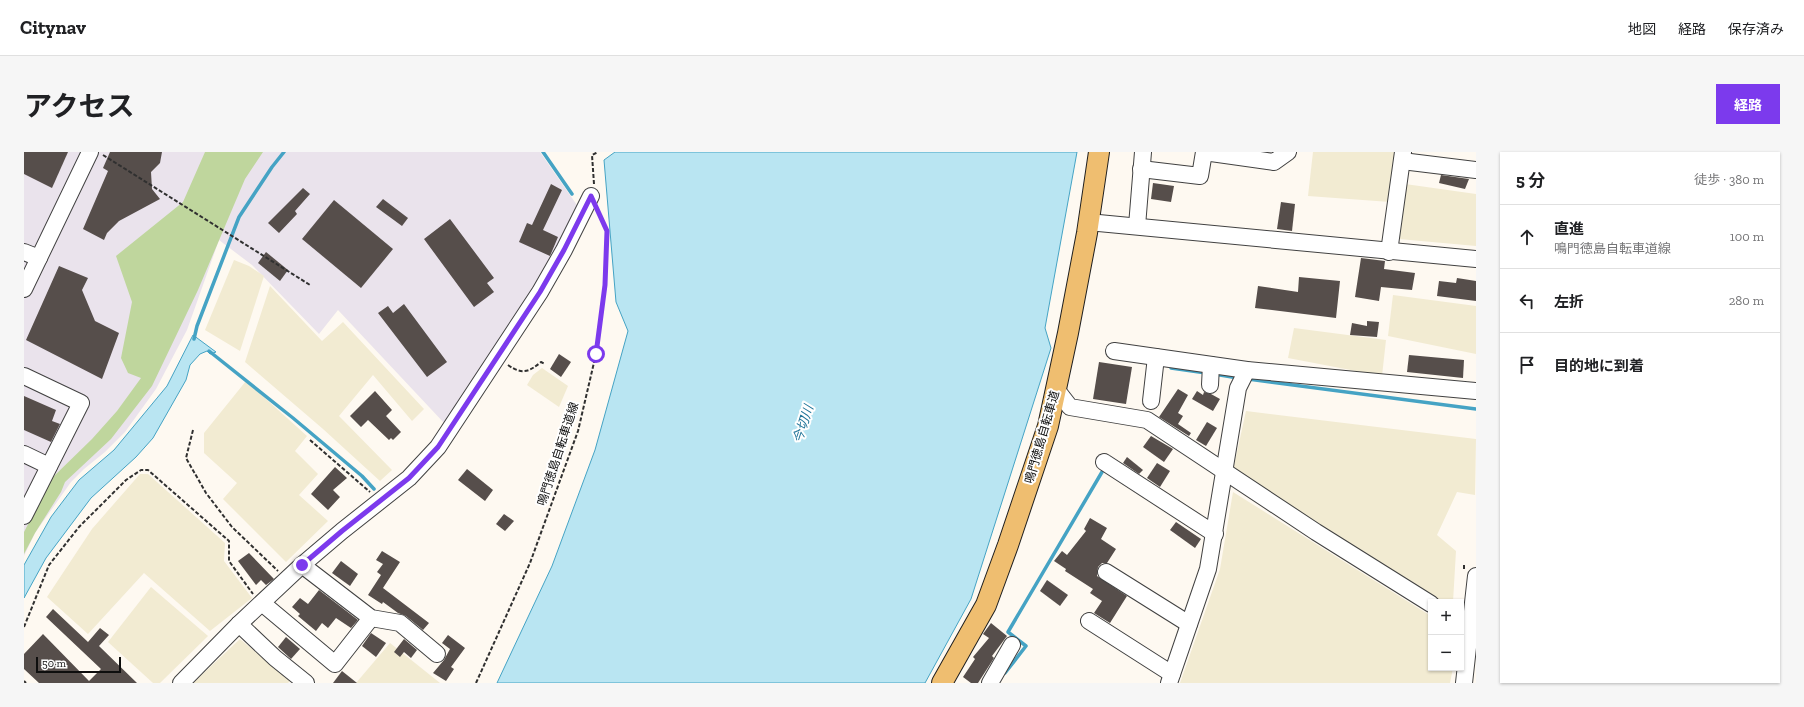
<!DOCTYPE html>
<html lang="ja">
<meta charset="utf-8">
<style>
body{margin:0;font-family:"Zilla Slab","Noto Sans JP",serif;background:#f6f6f6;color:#202124}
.controls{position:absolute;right:12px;bottom:12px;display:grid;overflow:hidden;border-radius:0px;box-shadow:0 1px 3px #0004}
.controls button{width:36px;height:36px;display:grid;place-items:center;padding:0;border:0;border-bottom:1px solid #e0e0e0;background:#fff;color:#202124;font:20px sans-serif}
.scale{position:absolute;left:12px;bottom:10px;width:85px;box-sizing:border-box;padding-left:4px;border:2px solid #0e0e0e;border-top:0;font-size:11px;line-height:14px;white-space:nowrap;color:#0e0e0e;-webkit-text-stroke:3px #fff;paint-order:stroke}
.stop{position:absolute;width:12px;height:12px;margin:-9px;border:3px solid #7c3aed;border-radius:50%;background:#fff}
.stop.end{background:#7c3aed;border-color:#fff;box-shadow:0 1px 4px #0008}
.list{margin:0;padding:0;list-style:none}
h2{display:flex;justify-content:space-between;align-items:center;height:52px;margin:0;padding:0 16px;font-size:17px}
h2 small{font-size:13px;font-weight:400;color:#757577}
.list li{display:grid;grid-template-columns:26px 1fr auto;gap:12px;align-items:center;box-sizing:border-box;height:64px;padding:0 16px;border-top:1px solid #e0e0e0}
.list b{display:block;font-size:15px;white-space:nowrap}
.list p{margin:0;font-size:13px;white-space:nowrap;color:#757577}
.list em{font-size:13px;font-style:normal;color:#757577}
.icon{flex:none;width:22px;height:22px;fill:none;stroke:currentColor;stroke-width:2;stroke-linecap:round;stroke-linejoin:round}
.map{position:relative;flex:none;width:1452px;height:531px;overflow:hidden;border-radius:0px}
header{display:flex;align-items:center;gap:24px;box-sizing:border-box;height:56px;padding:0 20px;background:#fff;border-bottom:1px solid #e0e0e0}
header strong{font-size:19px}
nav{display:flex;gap:22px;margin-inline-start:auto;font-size:14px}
.intro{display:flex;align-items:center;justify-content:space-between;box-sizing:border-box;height:96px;padding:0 24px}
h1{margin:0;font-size:28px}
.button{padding:10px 18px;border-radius:0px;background:#7c3aed;color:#fff;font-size:14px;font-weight:700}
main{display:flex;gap:24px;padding:0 24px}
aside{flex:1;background:#fff;border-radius:0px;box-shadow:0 1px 3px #0004}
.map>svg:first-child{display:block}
</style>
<header>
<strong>Citynav</strong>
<nav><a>地図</a><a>経路</a><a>保存済み</a></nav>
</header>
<div class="intro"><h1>アクセス</h1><a class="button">経路</a></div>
<main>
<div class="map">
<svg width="1452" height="531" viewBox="0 0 1452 531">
<rect width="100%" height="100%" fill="#fef9f1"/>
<!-- industrial -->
<polygon fill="#eae3ec" points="0,0 516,0 555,56 511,140 421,272 314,158 295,182 228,113 195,88 163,178 132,237 101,280 81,300 60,317 47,330 11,381 0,404"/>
<!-- farmland -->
<g fill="#f2ebd2">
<polygon points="1289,0 1372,0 1366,50 1284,44"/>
<polygon points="1381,32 1452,42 1452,94 1375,87"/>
<polygon points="210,108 225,114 240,124 216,199 181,178"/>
<polygon points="246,134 298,189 319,170 400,257 388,269 349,223 315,264 368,318 356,329 299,277 221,210"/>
<polygon points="1369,143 1452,154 1452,202 1364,184"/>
<polygon points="1270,176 1362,188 1358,224 1264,206"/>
<polygon points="518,216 544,234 535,255 503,233 509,223"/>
<polygon points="222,229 283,284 271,299 294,322 275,343 304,369 262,410 199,347 213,331 180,301 180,281"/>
<polygon points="1222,259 1452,287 1451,343 1433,340 1413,383 1432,399 1429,450 1420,450 1209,318"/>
<polygon points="116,322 124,322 201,391 200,409 228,446 186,479 120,421 64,482 23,445 68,377"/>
<polygon points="1209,340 1407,464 1407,516 1429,516 1426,531 1156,531 1196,417"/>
<polygon points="127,435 184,484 136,531 129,531 84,490"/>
<polygon points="216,487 266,529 264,531 169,531"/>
<polygon points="366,491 416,531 332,531"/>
</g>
<!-- forest -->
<polygon fill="#bfd69d" points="181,0 239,0 221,27 174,138 128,234 87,287 41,330 37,340 11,381 0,402 0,380 29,325 68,287 93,259 117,226 104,221 97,206 108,150 92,104 159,50"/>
<!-- water -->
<g fill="#b9e5f2" stroke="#45a3c4">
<polygon points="591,0 1053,0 1021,176 1027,196 947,447 901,531 473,531 528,414 571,298 604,179 592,150 580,8"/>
<polygon points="169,183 192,200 186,202 183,199 176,202 166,213 162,228 129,286 112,305 67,346 22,406 0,446 0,413 27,365 55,328 90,298 143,234"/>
</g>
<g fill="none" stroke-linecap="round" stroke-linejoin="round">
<!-- stream -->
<g stroke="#45a3c4" stroke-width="3.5">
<polyline points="519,0 548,42"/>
<polyline points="170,187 173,174 215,65 248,15 260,0"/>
<polyline points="185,199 269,266 338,324 350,337"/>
<polyline points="1147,216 1182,221"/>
<polyline points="1190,222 1214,226"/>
<polyline points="1224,227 1452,257"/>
<polyline points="981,521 1002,494 984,480 1078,320"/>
</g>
</g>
<!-- building -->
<g fill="#564e4b">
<polygon points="0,0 44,0 28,36 0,22"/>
<polygon points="86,0 138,0 136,11 127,20 128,37 136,47 95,69 83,81 80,88 59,77 84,19 79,16"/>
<polygon points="1417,23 1445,27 1441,37 1415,31"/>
<polygon points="1129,31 1150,34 1147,50 1127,47"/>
<polygon points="527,32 538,38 519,78 534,85 526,104 495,90 503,71 508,73"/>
<polygon points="279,36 286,42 271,59 273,62 255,81 244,71"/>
<polygon points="359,47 384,66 378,74 352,55"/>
<polygon points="310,48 369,97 337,136 278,87"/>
<polygon points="1257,50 1271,52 1268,79 1253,77"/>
<polygon points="426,67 470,126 463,131 470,140 450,155 400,87"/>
<polygon points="242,100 264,118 256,129 234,111"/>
<polygon points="1337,106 1361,109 1360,117 1391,121 1388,138 1357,135 1355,149 1331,145"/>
<polygon points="35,114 64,126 58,138 71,169 95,181 78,227 2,188"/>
<polygon points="1275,125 1316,129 1312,166 1231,156 1234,134 1274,140"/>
<polygon points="1433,126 1452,129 1452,149 1413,144 1415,129 1432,131"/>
<polygon points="380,152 423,210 403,225 354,161 364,154 369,161"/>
<polygon points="1343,169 1355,170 1353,185 1326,183 1328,171 1343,174"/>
<polygon points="535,202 547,210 537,225 526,217"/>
<polygon points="1385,203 1440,208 1439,226 1383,220"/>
<polygon points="1075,210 1108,215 1102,252 1069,247"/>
<polygon points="1154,237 1164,243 1154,261 1159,264 1154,272 1167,281 1165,284 1135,265"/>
<polygon points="351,239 368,258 362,264 377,280 369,288 367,286 365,288 344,268 337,275 326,264"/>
<polygon points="1173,239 1179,243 1180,240 1187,242 1196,247 1189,259 1168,247"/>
<polygon points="0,244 32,258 28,269 36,272 27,290 0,278"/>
<polygon points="1183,270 1193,276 1182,294 1172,288"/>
<polygon points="1127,284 1149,297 1140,310 1119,295"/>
<polygon points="1103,305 1119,318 1115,322 1099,311"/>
<polygon points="1133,311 1146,319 1136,335 1123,326"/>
<polygon points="311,315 323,326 309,338 316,345 304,358 287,342"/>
<polygon points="443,317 469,338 461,349 434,328"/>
<polygon points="480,362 490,369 481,379 472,372"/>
<polygon points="1066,366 1083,376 1077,387 1092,397 1083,411 1078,411 1074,415 1073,424 1103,444 1086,471 1070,461 1078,449 1066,441 1069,437 1041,419 1042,417 1030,409 1038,399 1043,403 1062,379 1060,377"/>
<polygon points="1152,370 1177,387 1171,396 1146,378"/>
<polygon points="358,399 376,410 359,436 405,471 399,478 382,464 374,461 359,450 358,452 344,443 357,423 353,420 359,412 352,408"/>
<polygon points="225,401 250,427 242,433 237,428 232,433 214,409"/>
<polygon points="317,409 334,422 326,434 308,421"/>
<polygon points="1023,428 1044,443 1036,454 1016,439"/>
<polygon points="295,438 334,468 327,476 312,466 304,476 298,471 292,479 274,464 276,462 268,455 276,446 284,452"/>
<polygon points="29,457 64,490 76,476 85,483 75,494 113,531 15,531 0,517 0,502 19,482 65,529 77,517 22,465"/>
<polygon points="967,471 983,484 968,504 970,506 954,531 947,531 939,525 951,507 949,505 965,486 959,482"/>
<polygon points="347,481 362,491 352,505 338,494"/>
<polygon points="424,483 441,496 427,515 430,517 422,529 409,521 420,508 426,497 418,491"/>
<polygon points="262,485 276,497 267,507 254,495"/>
<polygon points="380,487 393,498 387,506 380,500 376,505 370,500"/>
<polygon points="318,519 333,531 309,531"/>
</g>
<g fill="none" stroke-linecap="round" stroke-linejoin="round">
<!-- minor casing -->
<g stroke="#414141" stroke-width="18">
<g id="minor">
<polyline points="1378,9 1452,18"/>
<polyline points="1117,17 1176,24 1180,0 1250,10 1264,0"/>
<polyline points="1064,70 1452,107"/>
<polyline points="1113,74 1119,0"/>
<polyline points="0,100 15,106"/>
<polyline points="1365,100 1379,0"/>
<polyline points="0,137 66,0"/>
<polyline points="1090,199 1223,218 1452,239"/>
<polyline points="0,224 57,251 0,364"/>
<polyline points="1186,233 1187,213"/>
<polyline points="1032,237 1046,255 1123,268 1292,380 1407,452"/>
<polyline points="1127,249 1132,205"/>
<polyline points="0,302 25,314"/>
<polyline points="1080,310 1191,382"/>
<polyline points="278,413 347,466 376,471 413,502"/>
<polyline points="1082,420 1165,472"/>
<polyline points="238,451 311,512 347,466"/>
<polyline points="1065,469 1148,522"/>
<polyline points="215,472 251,506 282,531"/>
<polyline points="157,531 215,472 278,413 318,379 385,326 414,295 516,140 540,98 567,44"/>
<polyline points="966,531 988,493"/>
<polyline points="1145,531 1184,417 1214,236 1223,218"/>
<polyline points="1440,531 1452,424"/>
</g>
</g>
<!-- major casing -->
<g stroke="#1f1f1f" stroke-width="22">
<polyline id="major" points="918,531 962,453 984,393 1024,274 1044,181 1063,81 1075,0"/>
</g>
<!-- path -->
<g stroke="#303030" stroke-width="2" stroke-dasharray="4 2" stroke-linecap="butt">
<polyline points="79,3 286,133"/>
<polyline points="570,32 568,3 574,0"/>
<path d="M 484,213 C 498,223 505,220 517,210 L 521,212"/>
<polyline points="169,278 162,306 182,341 208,375 254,419"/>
<polyline points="286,288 346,340"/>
<polyline points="1440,417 1440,412"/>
<polyline points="0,475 25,413 55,375 102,328 117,318 124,318 205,389 205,409 229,442"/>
<polyline points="0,529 2,531"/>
<polyline points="452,531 506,411 554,279 572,202 581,133 583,79 574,60"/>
</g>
<!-- minor -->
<use href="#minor" stroke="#fff" stroke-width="16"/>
<!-- major -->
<use href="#major" stroke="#efbe70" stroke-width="20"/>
</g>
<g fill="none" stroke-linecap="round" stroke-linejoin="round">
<!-- route -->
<polyline stroke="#7c3aed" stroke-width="5" points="278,413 318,379 385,326 414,295 516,140 540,98 567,44 583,79 581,133 572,202"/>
</g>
<g text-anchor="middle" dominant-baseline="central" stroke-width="4" stroke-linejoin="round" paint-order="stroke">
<!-- street labels -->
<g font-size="12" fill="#0e0e0e" stroke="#fff">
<text transform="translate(1018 285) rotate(-74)">鳴門徳島自転車道</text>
<text transform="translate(534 302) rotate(-72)">鳴門徳島自転車道線</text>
</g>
<!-- water labels -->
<g font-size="13" font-style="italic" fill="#207498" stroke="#fff">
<text transform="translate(779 272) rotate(-72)">今切川</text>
</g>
</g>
</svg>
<div class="controls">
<button>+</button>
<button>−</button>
</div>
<div class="scale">50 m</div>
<div class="stop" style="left:572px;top:202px"></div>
<div class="stop end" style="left:278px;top:413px"></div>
</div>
<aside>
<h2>5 分<small>徒歩 · 380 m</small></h2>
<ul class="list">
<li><svg class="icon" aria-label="ahead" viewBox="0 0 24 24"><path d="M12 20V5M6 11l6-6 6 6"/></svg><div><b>直進</b><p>鳴門徳島自転車道線</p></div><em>100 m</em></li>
<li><svg class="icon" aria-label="left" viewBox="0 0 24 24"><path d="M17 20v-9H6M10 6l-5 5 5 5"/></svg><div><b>左折</b></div><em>280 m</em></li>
<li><svg class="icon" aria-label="arrive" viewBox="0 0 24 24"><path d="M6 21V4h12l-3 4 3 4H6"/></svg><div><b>目的地に到着</b></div></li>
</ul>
</aside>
</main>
